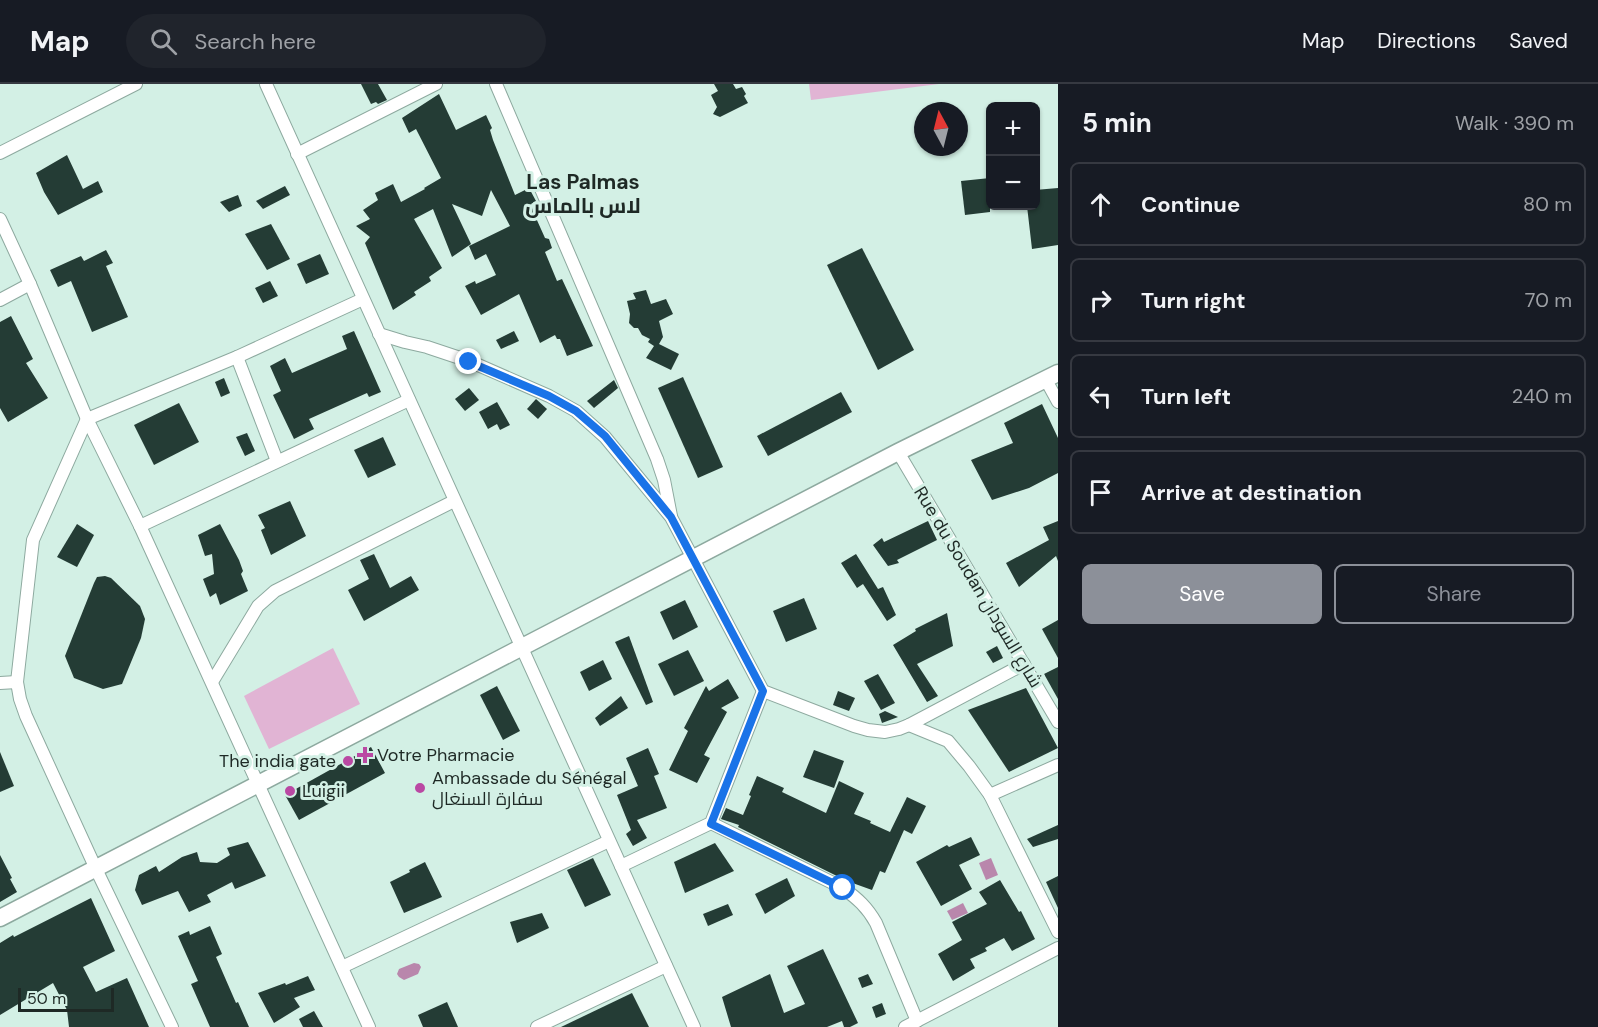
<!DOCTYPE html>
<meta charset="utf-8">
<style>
body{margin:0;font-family:"DM Sans",Cairo,sans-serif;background:#20242c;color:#f1f3f6}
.controls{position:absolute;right:18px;top:18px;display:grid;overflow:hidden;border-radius:9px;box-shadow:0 2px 4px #0004}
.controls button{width:54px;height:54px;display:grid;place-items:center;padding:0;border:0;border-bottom:2px solid #363941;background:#171b24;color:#f1f3f6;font:30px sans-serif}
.compass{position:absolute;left:914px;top:18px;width:54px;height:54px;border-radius:50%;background:#171b24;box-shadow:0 2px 4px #0004;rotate:353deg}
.scale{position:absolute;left:18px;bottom:15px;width:96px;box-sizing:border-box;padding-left:6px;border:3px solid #1e2925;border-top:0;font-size:16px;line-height:21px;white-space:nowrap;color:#1e2925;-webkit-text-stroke:4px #d3f0e5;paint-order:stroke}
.stop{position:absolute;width:18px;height:18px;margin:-14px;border:4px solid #1a73e8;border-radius:50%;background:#fff}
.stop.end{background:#1a73e8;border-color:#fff;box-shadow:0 2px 6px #0008}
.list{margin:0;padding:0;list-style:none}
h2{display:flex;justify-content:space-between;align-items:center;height:78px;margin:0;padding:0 24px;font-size:26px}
h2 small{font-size:20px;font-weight:400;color:#9ea1a6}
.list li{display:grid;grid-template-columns:39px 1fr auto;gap:18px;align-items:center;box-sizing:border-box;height:84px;margin:0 12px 12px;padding:0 12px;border:2px solid #363941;border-radius:9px}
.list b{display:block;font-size:22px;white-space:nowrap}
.list em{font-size:20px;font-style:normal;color:#9ea1a6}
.actions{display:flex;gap:12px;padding:18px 24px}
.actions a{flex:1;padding:14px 0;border:2px solid #8c9099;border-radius:9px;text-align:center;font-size:21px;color:#8c9099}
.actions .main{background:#8c9099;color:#fff}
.icon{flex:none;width:33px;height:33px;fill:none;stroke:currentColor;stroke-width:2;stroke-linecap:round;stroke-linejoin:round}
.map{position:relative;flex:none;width:1058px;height:943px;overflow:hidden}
header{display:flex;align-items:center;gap:36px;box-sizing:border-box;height:84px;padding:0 30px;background:#171b24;border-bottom:2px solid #363941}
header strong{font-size:28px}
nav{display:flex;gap:33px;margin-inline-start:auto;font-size:21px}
.search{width:420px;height:54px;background:#20242c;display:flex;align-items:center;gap:15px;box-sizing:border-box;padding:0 21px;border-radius:33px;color:#9ea1a6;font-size:22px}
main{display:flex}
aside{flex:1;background:#171b24}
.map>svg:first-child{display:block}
</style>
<header>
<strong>Map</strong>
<div class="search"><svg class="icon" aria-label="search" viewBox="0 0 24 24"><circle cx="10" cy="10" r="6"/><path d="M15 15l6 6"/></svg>Search here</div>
<nav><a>Map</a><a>Directions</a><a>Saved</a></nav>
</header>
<main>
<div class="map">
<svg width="1058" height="943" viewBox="0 0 1058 943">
<rect width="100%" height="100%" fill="#d3f0e5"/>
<!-- green -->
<g fill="#e1b4d4">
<polygon points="809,0 939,0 811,16"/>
<polygon points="333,564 360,620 269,665 244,612"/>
</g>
<!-- water -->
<g fill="#b987ac">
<polygon points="991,774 998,791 986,796 979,779"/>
<polygon points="963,819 968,829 952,836 947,827"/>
<polygon points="414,879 419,880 421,883 418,890 404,896 399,893 397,890 399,885"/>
</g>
<!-- building -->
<g fill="#243c35">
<polygon points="361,0 378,0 387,16 378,20 376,18 371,20"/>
<polygon points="714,0 733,0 736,5 742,3 746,10 744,12 748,19 720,33 713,30 717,23 711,11 718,7"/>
<polygon points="439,10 456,46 486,31 492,44 490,46 493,56 515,111 529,104 536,117 531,120 536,134 545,154 549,155 552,164 545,168 557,197 562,195 593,262 567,272 560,255 557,255 555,251 540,259 519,210 481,231 465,202 475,197 476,200 496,191 486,170 475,176 469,162 510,142 491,106 482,132 452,120 471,160 452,173 433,125 414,135 442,184 429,193 431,197 414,208 416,211 393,226 365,159 370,153 356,142 370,135 363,126 378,116 375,109 393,100 401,118 425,105 424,104 441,94 416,45 409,49 402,34"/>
<polygon points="67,71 83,105 98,97 103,108 58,131 44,108 36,89"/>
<polygon points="990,94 990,128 965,131 961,97"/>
<polygon points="285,102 290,111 263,125 256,117"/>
<polygon points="1058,104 1058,161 1032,165 1027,122 1035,122 1035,106"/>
<polygon points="238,111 242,122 229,128 220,118"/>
<polygon points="271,140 290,175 267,186 245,150"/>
<polygon points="862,164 914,266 878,286 827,181"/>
<polygon points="106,166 113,179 106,182 128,233 92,248 71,197 58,203 50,186 81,172 84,177"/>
<polygon points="320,170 329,190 306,200 297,180"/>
<polygon points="270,197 278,212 263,219 255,204"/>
<polygon points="646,206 651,220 666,215 673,230 659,237 663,253 659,260 679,270 671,286 646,274 654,262 648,258 650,255 642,251 638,244 634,244 629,239 630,230 627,217 636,215 633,209"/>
<polygon points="11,232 33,275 26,279 48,314 8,338 0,324 0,238"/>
<polygon points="354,247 381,308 369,313 367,309 309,335 314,345 294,355 273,311 281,307 270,282 285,274 292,289 347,265 342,252"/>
<polygon points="514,247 519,257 501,265 496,256"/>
<polygon points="683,293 723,383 698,394 658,304"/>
<polygon points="224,294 230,309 221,313 215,298"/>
<polygon points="614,296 618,304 594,324 587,317"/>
<polygon points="469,304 479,316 465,327 455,315"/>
<polygon points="841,308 852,328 768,372 757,352"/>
<polygon points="536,315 547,325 538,335 527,325"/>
<polygon points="497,318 510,341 500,346 497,340 488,345 479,328"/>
<polygon points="179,319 199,358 154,381 134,341"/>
<polygon points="1042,320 1058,354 1058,389 1029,404 992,416 971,376 1013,359 1004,339"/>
<polygon points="247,349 255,367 245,372 236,353"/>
<polygon points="383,353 396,381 368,394 354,366"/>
<polygon points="290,417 306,452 271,471 261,446 265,444 258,431"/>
<polygon points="928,437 937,456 897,476 899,479 888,482 873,461 882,454 884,458"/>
<polygon points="1058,437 1058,477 1056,472 1019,503 1006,479 1049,456 1043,443"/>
<polygon points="77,440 94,451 77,483 57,473"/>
<polygon points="220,440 239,476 243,487 241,490 248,507 220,521 216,509 210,513 203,495 214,490 212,470 205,472 198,451"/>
<polygon points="374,470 390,504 411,492 419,506 364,537 348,506 369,495 360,476"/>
<polygon points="856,470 878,505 883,503 896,531 887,537 863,500 857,504 841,479"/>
<polygon points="105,492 111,494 140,522 145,535 141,554 122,600 103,605 74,594 65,572 94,499 97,493"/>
<polygon points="804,514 817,545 786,558 773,527"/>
<polygon points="685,516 698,543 673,556 660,528"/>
<polygon points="947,529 953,562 917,580 938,612 927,618 893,561 916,547 915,545"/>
<polygon points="1058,536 1058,574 1042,545"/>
<polygon points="629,552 653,618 646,621 615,558"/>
<polygon points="997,562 1003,574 993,579 986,568"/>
<polygon points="688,566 704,597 674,612 658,580"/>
<polygon points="603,576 612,595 589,607 580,588"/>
<polygon points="1058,583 1058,615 1044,590"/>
<polygon points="878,590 895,619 881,626 864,597"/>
<polygon points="728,595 739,614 721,624 727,628 704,671 710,674 697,699 669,686 688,647 684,644 706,602 709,607"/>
<polygon points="497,602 520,647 503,656 480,611"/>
<polygon points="1026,604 1058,664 1009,688 968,626"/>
<polygon points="838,607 855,614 849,627 833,621"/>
<polygon points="621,612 628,624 600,642 595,634"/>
<polygon points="885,627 898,633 882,639 879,630"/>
<polygon points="371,663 385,689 299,736 285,711"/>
<polygon points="648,664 659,690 654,692 667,724 637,736 647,754 633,762 626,750 631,746 617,711 638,702 626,674"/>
<polygon points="814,666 844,677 834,704 803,693"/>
<polygon points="0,668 14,702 0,708"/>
<polygon points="757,692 784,704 782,708 826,729 839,697 864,709 854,730 871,737 870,739 890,748 907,713 926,722 912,750 904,746 885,789 880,787 872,806 847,797 738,743 739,741 721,735 726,724 743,731 751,712 749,711"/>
<polygon points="1058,741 1058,755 1033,763 1027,755"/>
<polygon points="971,753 980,771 959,781 972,805 941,822 916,778 947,761 949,763"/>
<polygon points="248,758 266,792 235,805 232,798 207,811 211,818 189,828 178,807 142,821 135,806 139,791 156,782 159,788 182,773 197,768 200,778 217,779 230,771 227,764"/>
<polygon points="715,759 734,787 685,809 674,778"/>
<polygon points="0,771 12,794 10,795 17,808 0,818"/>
<polygon points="593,774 611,811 585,823 567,786"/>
<polygon points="425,778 442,813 404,829 390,798 410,788 409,786"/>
<polygon points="1058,792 1058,824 1046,798"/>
<polygon points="787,794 795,812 765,830 755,810"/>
<polygon points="1000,796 1019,828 1021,827 1035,855 1012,867 1004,854 985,864 987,867 970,875 975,884 953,897 938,870 962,856 952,838 987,820 979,808"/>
<polygon points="91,814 115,867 83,883 96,908 127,894 149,943 69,943 67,926 53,899 0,931 0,859 13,851 14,853"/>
<polygon points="728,820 733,831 708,842 703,830"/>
<polygon points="542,829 549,844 517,859 510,838"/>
<polygon points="210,842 222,870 216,873 236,919 238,918 249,943 210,943 191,900 198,897 178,852 189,847 190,851"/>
<polygon points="823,865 858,939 850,943 844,943 842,937 827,943 731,943 722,913 770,890 784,929 805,920 787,882"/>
<polygon points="868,890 873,900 862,904 858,894"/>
<polygon points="308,892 315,906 294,914 300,923 274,939 258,909 285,899 286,901"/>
<polygon points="632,909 649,943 561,943"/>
<polygon points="447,918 458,943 423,943 418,931"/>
<polygon points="882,919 886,930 876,934 872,923"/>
<polygon points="314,927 323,943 303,943 299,935"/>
</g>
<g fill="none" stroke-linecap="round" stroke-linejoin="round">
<!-- street casing -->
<g stroke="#8da99f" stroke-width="14">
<g id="street">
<polyline points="266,0 694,943"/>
<polyline points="496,0 657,375 664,396 671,432"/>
<polyline points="0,69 136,0"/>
<polyline points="297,70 436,0"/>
<polyline points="0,135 30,200 87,335 140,442 369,943"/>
<polyline points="0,216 30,200"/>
<polyline points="379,250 405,258 427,263 469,277 549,312 576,327 605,353 671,433 763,607 854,642 868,646 885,648 899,645 909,641 1024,580"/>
<polyline points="237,273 277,377"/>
<polyline points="1046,296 1058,318"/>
<polyline points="898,368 1058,638"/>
<polyline points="140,442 409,316"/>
<polyline points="212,598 258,522 275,507 454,417"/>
<polyline points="0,599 17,598"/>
<polyline points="909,641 948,657 969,682 990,711 1058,848"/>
<polyline points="990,711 1058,681"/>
<path d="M 711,739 L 843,804 C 858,815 867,823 876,839 L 917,937"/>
<polyline points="621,782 711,739 763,607"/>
<polyline points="342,883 609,757"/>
<polyline points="172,943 96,785 26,632 20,615 17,598 33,456 87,335 237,273 363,215"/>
<polyline points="537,943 666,882"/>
<polyline points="905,943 1058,864"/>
</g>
</g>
<!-- secondary casing -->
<g stroke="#8da99f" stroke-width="19">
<polyline id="secondary" points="0,834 898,368 1058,289"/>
</g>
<!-- street -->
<use href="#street" stroke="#fff" stroke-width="12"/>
<!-- secondary -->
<use href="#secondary" stroke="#fff" stroke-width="16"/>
</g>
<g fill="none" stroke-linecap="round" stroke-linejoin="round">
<!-- route -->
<polyline stroke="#1a73e8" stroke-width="8" points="469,278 549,312 576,327 605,352 671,433 763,607 711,740 843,804"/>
</g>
<!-- markers -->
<g fill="#ba48a3" stroke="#d3f0e5" stroke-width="2">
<path d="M362 662h6v6h6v6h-6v6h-6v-6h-6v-6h6z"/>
<circle cx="348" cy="677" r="6"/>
<circle cx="420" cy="704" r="6"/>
<circle cx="290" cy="707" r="6"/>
</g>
<g text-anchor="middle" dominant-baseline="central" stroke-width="6" stroke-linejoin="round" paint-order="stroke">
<!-- street labels -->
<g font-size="18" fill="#1e2925" stroke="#d3f0e5">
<text transform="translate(978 503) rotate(59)">Rue du Soudan شارع السودان</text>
</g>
<!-- poi labels -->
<g font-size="18" fill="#1e2925" stroke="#d3f0e5" text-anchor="start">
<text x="377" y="671">Votre Pharmacie</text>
<text x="336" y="677" text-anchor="end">The india gate</text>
<text x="432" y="694">Ambassade du Sénégal<tspan x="432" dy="21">سفارة السنغال</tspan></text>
<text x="302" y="707">Luigii</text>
</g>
<!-- quarter labels -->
<g font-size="21" font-weight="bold" fill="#1e2925" stroke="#d3f0e5">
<text x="583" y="98">Las Palmas<tspan x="583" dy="24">لاس بالماس</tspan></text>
</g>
</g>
</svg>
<div class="controls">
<button>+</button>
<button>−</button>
</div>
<svg class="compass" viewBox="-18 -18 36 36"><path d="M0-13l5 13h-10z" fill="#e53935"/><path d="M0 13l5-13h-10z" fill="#9ea1a6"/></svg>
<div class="scale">50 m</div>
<div class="stop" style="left:843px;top:804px"></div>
<div class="stop end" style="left:469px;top:278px"></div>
</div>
<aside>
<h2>5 min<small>Walk · 390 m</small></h2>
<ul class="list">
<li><svg class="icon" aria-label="ahead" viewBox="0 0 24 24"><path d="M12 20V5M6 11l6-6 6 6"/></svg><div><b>Continue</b></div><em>80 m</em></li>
<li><svg class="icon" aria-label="right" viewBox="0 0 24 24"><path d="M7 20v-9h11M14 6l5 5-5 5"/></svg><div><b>Turn right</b></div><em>70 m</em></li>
<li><svg class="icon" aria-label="left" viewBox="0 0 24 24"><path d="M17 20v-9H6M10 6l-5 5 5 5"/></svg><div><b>Turn left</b></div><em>240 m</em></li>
<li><svg class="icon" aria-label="arrive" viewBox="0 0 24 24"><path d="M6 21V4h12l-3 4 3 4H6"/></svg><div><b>Arrive at destination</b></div></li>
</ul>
<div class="actions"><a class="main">Save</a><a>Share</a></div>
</aside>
</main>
